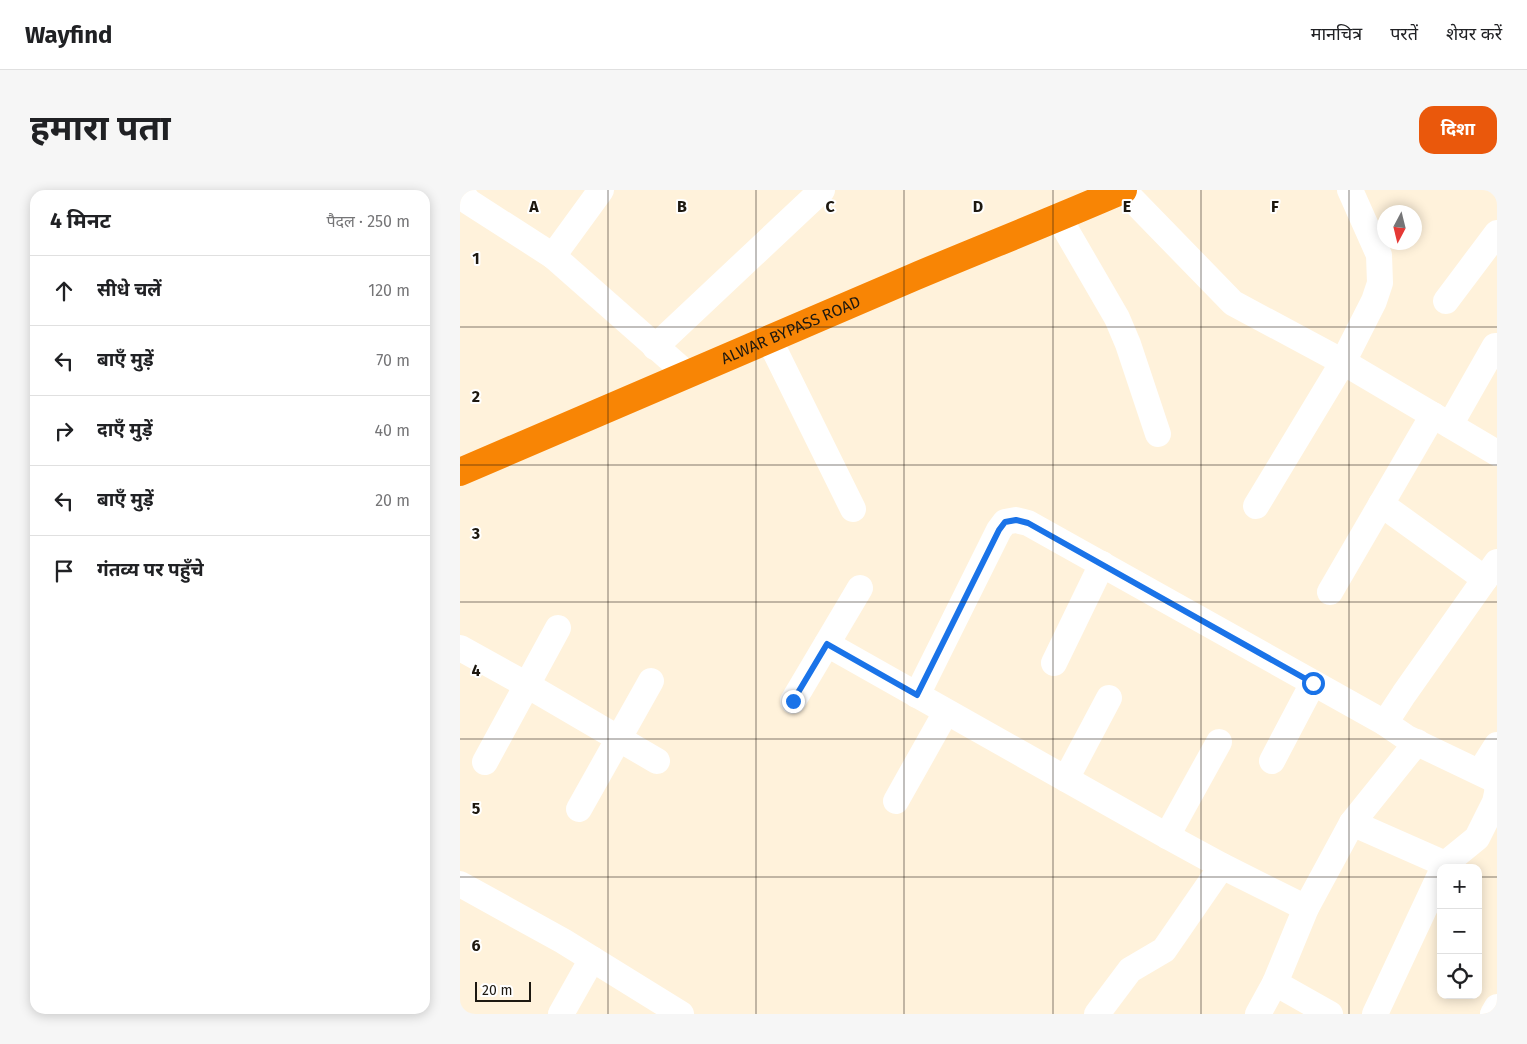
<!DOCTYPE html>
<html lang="hi">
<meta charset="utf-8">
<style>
body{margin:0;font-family:"Fira Sans","Noto Sans Devanagari",sans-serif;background:#f6f6f6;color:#202124}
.controls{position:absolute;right:15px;bottom:15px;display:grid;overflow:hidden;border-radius:10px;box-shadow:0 2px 12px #0003}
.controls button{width:45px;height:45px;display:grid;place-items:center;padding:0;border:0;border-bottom:1px solid #e0e0e0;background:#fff;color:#202124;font:25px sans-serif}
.compass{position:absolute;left:917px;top:15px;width:45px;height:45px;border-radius:50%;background:#fff;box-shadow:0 2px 12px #0003;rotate:187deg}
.scale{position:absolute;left:15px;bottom:12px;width:56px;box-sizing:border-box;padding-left:5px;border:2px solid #1d1810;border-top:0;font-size:14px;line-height:18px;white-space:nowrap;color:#1d1810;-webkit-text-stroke:4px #fff;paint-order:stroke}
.stop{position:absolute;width:15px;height:15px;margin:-11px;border:4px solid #1a73e8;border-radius:50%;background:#fff}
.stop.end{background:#1a73e8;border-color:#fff;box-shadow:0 1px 5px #0008}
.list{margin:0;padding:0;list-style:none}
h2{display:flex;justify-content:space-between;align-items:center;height:65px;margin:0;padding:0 20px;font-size:21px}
h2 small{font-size:16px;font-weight:400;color:#757577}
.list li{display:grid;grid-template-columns:32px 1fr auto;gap:15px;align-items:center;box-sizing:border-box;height:70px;padding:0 20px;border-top:1px solid #e0e0e0}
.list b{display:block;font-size:19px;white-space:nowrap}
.list em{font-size:16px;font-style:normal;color:#757577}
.icon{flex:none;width:28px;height:28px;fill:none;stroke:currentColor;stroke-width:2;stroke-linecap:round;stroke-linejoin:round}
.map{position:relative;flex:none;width:1037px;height:824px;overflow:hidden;border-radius:15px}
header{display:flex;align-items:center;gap:30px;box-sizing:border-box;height:70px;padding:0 25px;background:#fff;border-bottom:1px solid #e0e0e0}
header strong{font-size:24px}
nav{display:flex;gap:28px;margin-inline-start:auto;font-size:18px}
.intro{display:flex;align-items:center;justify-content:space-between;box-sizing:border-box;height:120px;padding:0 30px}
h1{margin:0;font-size:35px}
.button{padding:12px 22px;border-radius:15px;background:#ea580c;color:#fff;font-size:18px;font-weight:700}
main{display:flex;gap:30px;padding:0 30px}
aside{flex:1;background:#fff;border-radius:15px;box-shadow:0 2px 12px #0003}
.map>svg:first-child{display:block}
</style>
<header>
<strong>Wayfind</strong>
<nav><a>मानचित्र</a><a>परतें</a><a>शेयर करें</a></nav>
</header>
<div class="intro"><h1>हमारा पता</h1><a class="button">दिशा</a></div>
<main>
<aside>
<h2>4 मिनट<small>पैदल · 250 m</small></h2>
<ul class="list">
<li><svg class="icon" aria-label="ahead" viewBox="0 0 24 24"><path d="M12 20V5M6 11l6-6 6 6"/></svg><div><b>सीधे चलें</b></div><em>120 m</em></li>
<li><svg class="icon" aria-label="left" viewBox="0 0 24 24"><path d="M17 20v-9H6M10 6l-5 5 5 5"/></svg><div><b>बाएँ मुड़ें</b></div><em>70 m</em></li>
<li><svg class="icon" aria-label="right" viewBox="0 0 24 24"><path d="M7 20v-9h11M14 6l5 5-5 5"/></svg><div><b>दाएँ मुड़ें</b></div><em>40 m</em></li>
<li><svg class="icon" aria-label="left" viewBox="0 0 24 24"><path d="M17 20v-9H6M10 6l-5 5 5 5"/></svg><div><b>बाएँ मुड़ें</b></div><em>20 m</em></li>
<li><svg class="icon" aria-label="arrive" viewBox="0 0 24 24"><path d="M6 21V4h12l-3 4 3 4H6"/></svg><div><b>गंतव्य पर पहुँचे</b></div></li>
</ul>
</aside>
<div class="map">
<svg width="1037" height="824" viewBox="0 0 1037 824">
<rect width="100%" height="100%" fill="#fff2db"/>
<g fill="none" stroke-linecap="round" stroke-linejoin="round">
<!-- minor -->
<g stroke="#fff" stroke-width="26">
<polyline points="141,0 93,66 227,184"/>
<polyline points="663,0 773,113 883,172 1037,263"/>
<polyline points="0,1 9,12 93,66"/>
<polyline points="599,28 657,128 668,154 698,244"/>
<polyline points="986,111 1037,43"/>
<polyline points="309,149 393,319"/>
<polyline points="195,157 362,0"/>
<polyline points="990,235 1035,156"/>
<polyline points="921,314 1025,389"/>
<polyline points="796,316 883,172 914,111 920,93 919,65 890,0"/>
<polyline points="1037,372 944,504 925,533 947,548 1035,590 1037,597"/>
<polyline points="870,402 973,225"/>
<polyline points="367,454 707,646 762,676 846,718"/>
<polyline points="0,458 67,495 197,571"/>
<polyline points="594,473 642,374"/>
<polyline points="457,505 539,340 545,332 556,330 568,333 925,533"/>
<polyline points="333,511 400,398"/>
<polyline points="812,571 853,493"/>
<polyline points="25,572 98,438"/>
<polyline points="1020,582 1037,555"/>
<polyline points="606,589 649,508"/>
<polyline points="436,611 486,522"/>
<polyline points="119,619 191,491"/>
<polyline points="892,633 985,674"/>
<polyline points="707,646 759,552"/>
<polyline points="983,678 985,674 1017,648 1035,612 1037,603"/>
<polyline points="0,694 103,751 221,824"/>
<polyline points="815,793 870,824"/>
<polyline points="101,824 132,769"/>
<polyline points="637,824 670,780 704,760 762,676"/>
<polyline points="798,824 815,793 846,718 892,633 957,552"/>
<polyline points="915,824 981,683"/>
<polyline points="1033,824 1037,817"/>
</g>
<!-- highway -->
<path stroke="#f88505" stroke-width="28" id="s1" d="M 0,282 C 151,217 302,151 454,87 C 523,58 594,30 663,0"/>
</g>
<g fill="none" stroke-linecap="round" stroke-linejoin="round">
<!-- route -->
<polyline stroke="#1a73e8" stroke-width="6" points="333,511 367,454 457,505 539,340 545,332 556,330 568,333 853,493"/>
</g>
<!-- grid -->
<path fill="none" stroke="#1d1810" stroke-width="1" stroke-opacity="0.55" d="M 148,0 L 148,824M 296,0 L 296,824M 444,0 L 444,824M 593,0 L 593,824M 741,0 L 741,824M 889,0 L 889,824M 0,137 L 1037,137M 0,275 L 1037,275M 0,412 L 1037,412M 0,549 L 1037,549M 0,687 L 981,687M 1018,687 L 1037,687"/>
<g text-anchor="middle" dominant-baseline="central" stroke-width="4" stroke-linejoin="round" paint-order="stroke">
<!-- street labels -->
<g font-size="16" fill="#1d1810" stroke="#fff">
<text stroke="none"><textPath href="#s1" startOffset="360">ALWAR BYPASS ROAD</textPath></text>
</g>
</g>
<g font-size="16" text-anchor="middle" font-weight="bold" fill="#1d1810" stroke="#fff" stroke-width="4" stroke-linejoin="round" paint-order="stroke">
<text x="74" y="22">A</text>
<text x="222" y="22">B</text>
<text x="370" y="22">C</text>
<text x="518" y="22">D</text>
<text x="667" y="22">E</text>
<text x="815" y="22">F</text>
<text x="16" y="74">1</text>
<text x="16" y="212">2</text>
<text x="16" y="349">3</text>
<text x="16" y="486">4</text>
<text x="16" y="624">5</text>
<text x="16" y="761">6</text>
</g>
</svg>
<div class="controls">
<button>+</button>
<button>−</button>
<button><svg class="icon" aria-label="locate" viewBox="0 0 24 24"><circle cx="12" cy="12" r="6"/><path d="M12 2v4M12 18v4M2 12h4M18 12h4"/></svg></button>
</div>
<svg class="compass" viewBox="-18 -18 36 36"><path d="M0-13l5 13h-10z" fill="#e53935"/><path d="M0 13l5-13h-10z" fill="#757577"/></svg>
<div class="scale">20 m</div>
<div class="stop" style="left:853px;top:493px"></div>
<div class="stop end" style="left:333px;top:511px"></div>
</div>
</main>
